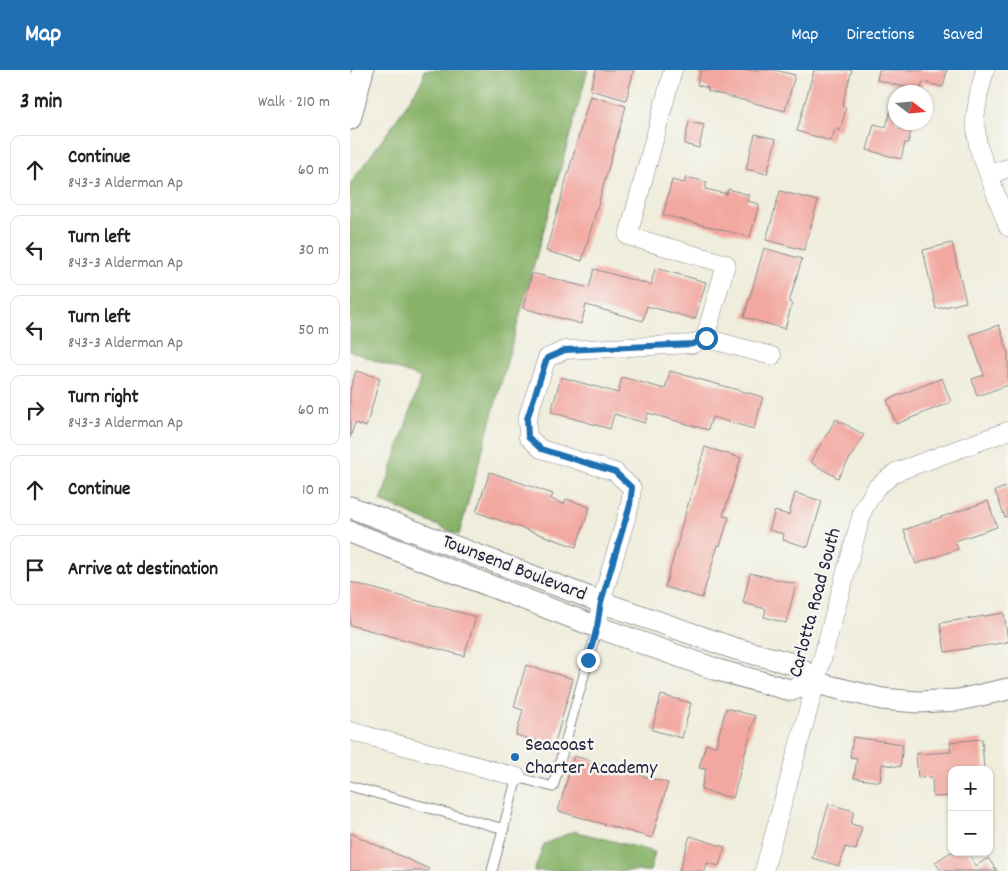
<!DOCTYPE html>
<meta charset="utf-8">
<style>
body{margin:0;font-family:Dekko,sans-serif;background:#f6f6f6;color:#222}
.controls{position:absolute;right:15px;bottom:15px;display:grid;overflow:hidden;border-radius:10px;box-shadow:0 1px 4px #0004}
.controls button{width:45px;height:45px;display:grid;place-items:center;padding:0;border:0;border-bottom:1px solid #e0e0e0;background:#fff;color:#222;font:25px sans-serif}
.compass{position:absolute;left:538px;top:15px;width:45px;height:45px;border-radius:50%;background:#fff;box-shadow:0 1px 4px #0004;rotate:106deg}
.stop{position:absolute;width:15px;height:15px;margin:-11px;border:4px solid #1f6fb2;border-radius:50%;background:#fff}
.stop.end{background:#1f6fb2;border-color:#fff;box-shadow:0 1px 5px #0008}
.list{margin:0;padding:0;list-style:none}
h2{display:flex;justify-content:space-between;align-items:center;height:65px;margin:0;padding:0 20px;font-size:21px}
h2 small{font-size:16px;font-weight:400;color:#767676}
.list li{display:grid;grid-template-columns:32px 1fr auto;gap:15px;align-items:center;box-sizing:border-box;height:70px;margin:0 10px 10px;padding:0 10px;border:1px solid #e0e0e0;border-radius:10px}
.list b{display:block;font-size:19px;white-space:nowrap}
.list p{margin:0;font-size:16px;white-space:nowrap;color:#767676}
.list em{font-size:16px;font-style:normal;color:#767676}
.icon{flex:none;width:28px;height:28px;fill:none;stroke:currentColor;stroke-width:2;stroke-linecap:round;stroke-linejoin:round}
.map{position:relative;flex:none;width:658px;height:801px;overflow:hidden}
header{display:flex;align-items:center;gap:30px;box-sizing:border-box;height:70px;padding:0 25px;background:#1f6fb2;color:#fff}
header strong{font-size:24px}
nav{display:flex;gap:28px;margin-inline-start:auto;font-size:18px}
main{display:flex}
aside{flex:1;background:#fff}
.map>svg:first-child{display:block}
</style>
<header>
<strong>Map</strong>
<nav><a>Map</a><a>Directions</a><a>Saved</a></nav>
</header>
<main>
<aside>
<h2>3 min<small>Walk · 210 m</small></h2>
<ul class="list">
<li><svg class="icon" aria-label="ahead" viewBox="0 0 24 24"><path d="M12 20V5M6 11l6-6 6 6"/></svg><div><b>Continue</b><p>843-3 Alderman Ap</p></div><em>60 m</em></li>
<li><svg class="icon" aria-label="left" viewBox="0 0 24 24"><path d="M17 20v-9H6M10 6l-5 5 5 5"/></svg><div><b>Turn left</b><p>843-3 Alderman Ap</p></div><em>30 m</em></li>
<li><svg class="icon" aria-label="left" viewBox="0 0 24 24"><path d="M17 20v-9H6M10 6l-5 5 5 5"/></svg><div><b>Turn left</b><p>843-3 Alderman Ap</p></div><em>50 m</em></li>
<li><svg class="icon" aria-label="right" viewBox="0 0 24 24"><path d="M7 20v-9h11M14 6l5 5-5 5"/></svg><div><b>Turn right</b><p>843-3 Alderman Ap</p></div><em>60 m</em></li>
<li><svg class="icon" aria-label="ahead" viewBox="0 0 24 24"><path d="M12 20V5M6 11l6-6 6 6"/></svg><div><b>Continue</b></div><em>10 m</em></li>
<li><svg class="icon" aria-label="arrive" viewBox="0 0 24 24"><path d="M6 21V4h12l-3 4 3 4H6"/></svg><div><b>Arrive at destination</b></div></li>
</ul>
</aside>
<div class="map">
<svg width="658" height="801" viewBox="0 0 658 801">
<rect width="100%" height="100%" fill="#f6f6f2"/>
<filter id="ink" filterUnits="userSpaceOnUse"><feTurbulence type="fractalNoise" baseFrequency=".02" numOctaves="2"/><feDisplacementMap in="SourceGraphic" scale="10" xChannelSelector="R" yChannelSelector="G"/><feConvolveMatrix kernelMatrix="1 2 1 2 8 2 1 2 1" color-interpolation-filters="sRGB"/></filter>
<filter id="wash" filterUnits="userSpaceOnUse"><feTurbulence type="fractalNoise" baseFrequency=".0096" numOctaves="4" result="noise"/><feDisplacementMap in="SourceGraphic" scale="20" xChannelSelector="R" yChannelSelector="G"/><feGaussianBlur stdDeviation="1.12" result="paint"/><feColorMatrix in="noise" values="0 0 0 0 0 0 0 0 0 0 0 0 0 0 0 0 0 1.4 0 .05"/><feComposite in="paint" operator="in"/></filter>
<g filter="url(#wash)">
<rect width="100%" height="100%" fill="#efeddb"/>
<!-- forest -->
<g fill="#87b268" stroke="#546a52">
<polygon points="74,0 238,0 109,465 31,431 71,308 0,281 0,114 43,55 73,9"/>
<polygon points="224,761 305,782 300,801 184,801 194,774"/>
</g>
<g id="blocks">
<!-- building -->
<g fill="#f2a8a0">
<polygon points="246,0 284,0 276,30 240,20"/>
<polygon points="351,0 425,0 445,5 435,41 358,21 358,18 347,15"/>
<polygon points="464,0 502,0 492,36 496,38 490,61 485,59 481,71 447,61"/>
<polygon points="529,0 597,0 593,17 573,12 570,21 527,10"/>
<polygon points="545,25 546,52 563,52 558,73 555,73 551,89 517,80 524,54 536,57"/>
<polygon points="240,26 276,36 232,191 196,181"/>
<polygon points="339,52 354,55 349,78 334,74"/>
<polygon points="405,64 426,69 417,104 396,99"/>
<polygon points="336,107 357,112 355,119 377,124 378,119 399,125 397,131 409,134 400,167 313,145 322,110 334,113"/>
<polygon points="430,121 468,131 454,180 416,170"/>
<polygon points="602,173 616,232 586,239 573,180"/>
<polygon points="414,178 452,189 439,232 442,233 435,259 394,247"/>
<polygon points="305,198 356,212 345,249 297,236 293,251 236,235 231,254 173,238 182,203 239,218 244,199 301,215"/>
<polygon points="649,255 658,282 658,315 627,326 622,309 634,305 620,265"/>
<polygon points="6,301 30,308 16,357 5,353 0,368 0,320"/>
<polygon points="320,301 413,327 404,359 362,347 358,360 298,343 295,353 264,344 260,359 201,342 211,307 268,323 272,307 315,319"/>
<polygon points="592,308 601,332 546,354 537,330"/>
<polygon points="486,349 514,365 488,408 460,392"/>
<polygon points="355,377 391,388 373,446 379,447 370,476 368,475 352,528 315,517 330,465 329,465"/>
<polygon points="140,402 203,424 201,429 214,434 216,429 240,437 226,477 126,442"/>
<polygon points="658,416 658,446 655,447 645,421"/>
<polygon points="445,423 472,431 458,477 433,470 434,464 419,460 425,441 439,445"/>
<polygon points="638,431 647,457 605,471 608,479 566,494 554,460"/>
<polygon points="400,503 446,514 436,553 414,547 416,539 393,533"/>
<polygon points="0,512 126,547 114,586 0,555"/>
<polygon points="654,543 658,572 595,582 590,553"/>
<polygon points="176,595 223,609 204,676 166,665 173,640 164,637"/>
<polygon points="311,625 341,633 332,668 302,660"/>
<polygon points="376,638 405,646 383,728 351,720 356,699 349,698 356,674 366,676"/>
<polygon points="503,667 553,674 550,697 532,694 530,712 504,708 507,688 500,687"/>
<polygon points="632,669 634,700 602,700 602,706 600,706 601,726 583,727 582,707 568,708 566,684 601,682 600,672"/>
<polygon points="224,686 318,713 302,768 208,741"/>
<polygon points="479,734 504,741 501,754 512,757 506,780 495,777 489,796 462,788"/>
<polygon points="0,763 79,799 78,801 0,801"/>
<polygon points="340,766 375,777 369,796 357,793 355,801 329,801"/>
<polygon points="601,782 618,782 626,796 638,788 647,801 591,801 585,792"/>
</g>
</g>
</g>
<g filter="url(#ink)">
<use href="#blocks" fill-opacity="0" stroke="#88888b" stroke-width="1"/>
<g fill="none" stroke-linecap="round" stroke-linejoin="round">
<!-- service casing -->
<g stroke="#88888b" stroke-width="11">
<g id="service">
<polyline points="0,716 154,759"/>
<polyline points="142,801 167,707 203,717 247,558"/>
</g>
</g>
<!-- minor casing -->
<g stroke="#88888b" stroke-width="19">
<g id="minor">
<polyline points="635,0 629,23 625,49 628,76 658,157"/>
<polyline points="639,105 658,98"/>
<polyline points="355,268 422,286"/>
<polyline points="247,557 251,532 280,435 282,418 265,402 191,379 178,367 177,349 197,288 215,280 343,274 355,268 376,194 278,166 323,0"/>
<polyline points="0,661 167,707"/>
<polyline points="414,801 513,440 526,418 546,402 658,361"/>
</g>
</g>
<!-- tertiary casing -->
<g stroke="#88888b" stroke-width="23">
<g id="tertiary">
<polyline points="0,49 13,0"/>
<polyline points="0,437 251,532 383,578 447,595 466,613"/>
<polyline points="0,462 247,557 368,600 440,620 466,613 532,629 568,632 609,630 658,619"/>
</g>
</g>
<!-- service -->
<use href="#service" stroke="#fff" stroke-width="9"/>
<!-- minor -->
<use href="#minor" stroke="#fff" stroke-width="18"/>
<!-- tertiary -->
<use href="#tertiary" stroke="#fff" stroke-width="21"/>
</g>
</g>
<g fill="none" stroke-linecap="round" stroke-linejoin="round" filter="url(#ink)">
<!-- route -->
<polyline stroke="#1f6fb2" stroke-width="6" points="238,590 247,557 251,532 280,435 282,418 265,402 191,379 178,367 177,349 197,288 215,280 343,274 356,268"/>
</g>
<!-- markers -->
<circle fill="#1f6fb2" stroke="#f6f6f2" stroke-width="2" cx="165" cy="687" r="5"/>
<g text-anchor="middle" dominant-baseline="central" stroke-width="5" stroke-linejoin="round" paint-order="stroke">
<!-- street labels -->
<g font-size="20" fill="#22223b" stroke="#f6f6f2">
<text transform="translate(164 499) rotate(21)">Townsend Boulevard</text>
<text transform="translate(466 533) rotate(-75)">Carlotta Road South</text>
</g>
<!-- poi labels -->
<g font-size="20" fill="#22223b" stroke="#f6f6f2" text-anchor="start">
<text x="175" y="676">Seacoast<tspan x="175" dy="23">Charter Academy</tspan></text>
</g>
</g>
</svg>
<div class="controls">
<button>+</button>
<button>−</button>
</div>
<svg class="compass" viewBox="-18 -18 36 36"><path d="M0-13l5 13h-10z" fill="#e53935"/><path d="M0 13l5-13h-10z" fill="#767676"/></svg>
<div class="stop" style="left:356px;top:268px"></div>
<div class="stop end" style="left:238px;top:590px"></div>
</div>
</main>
